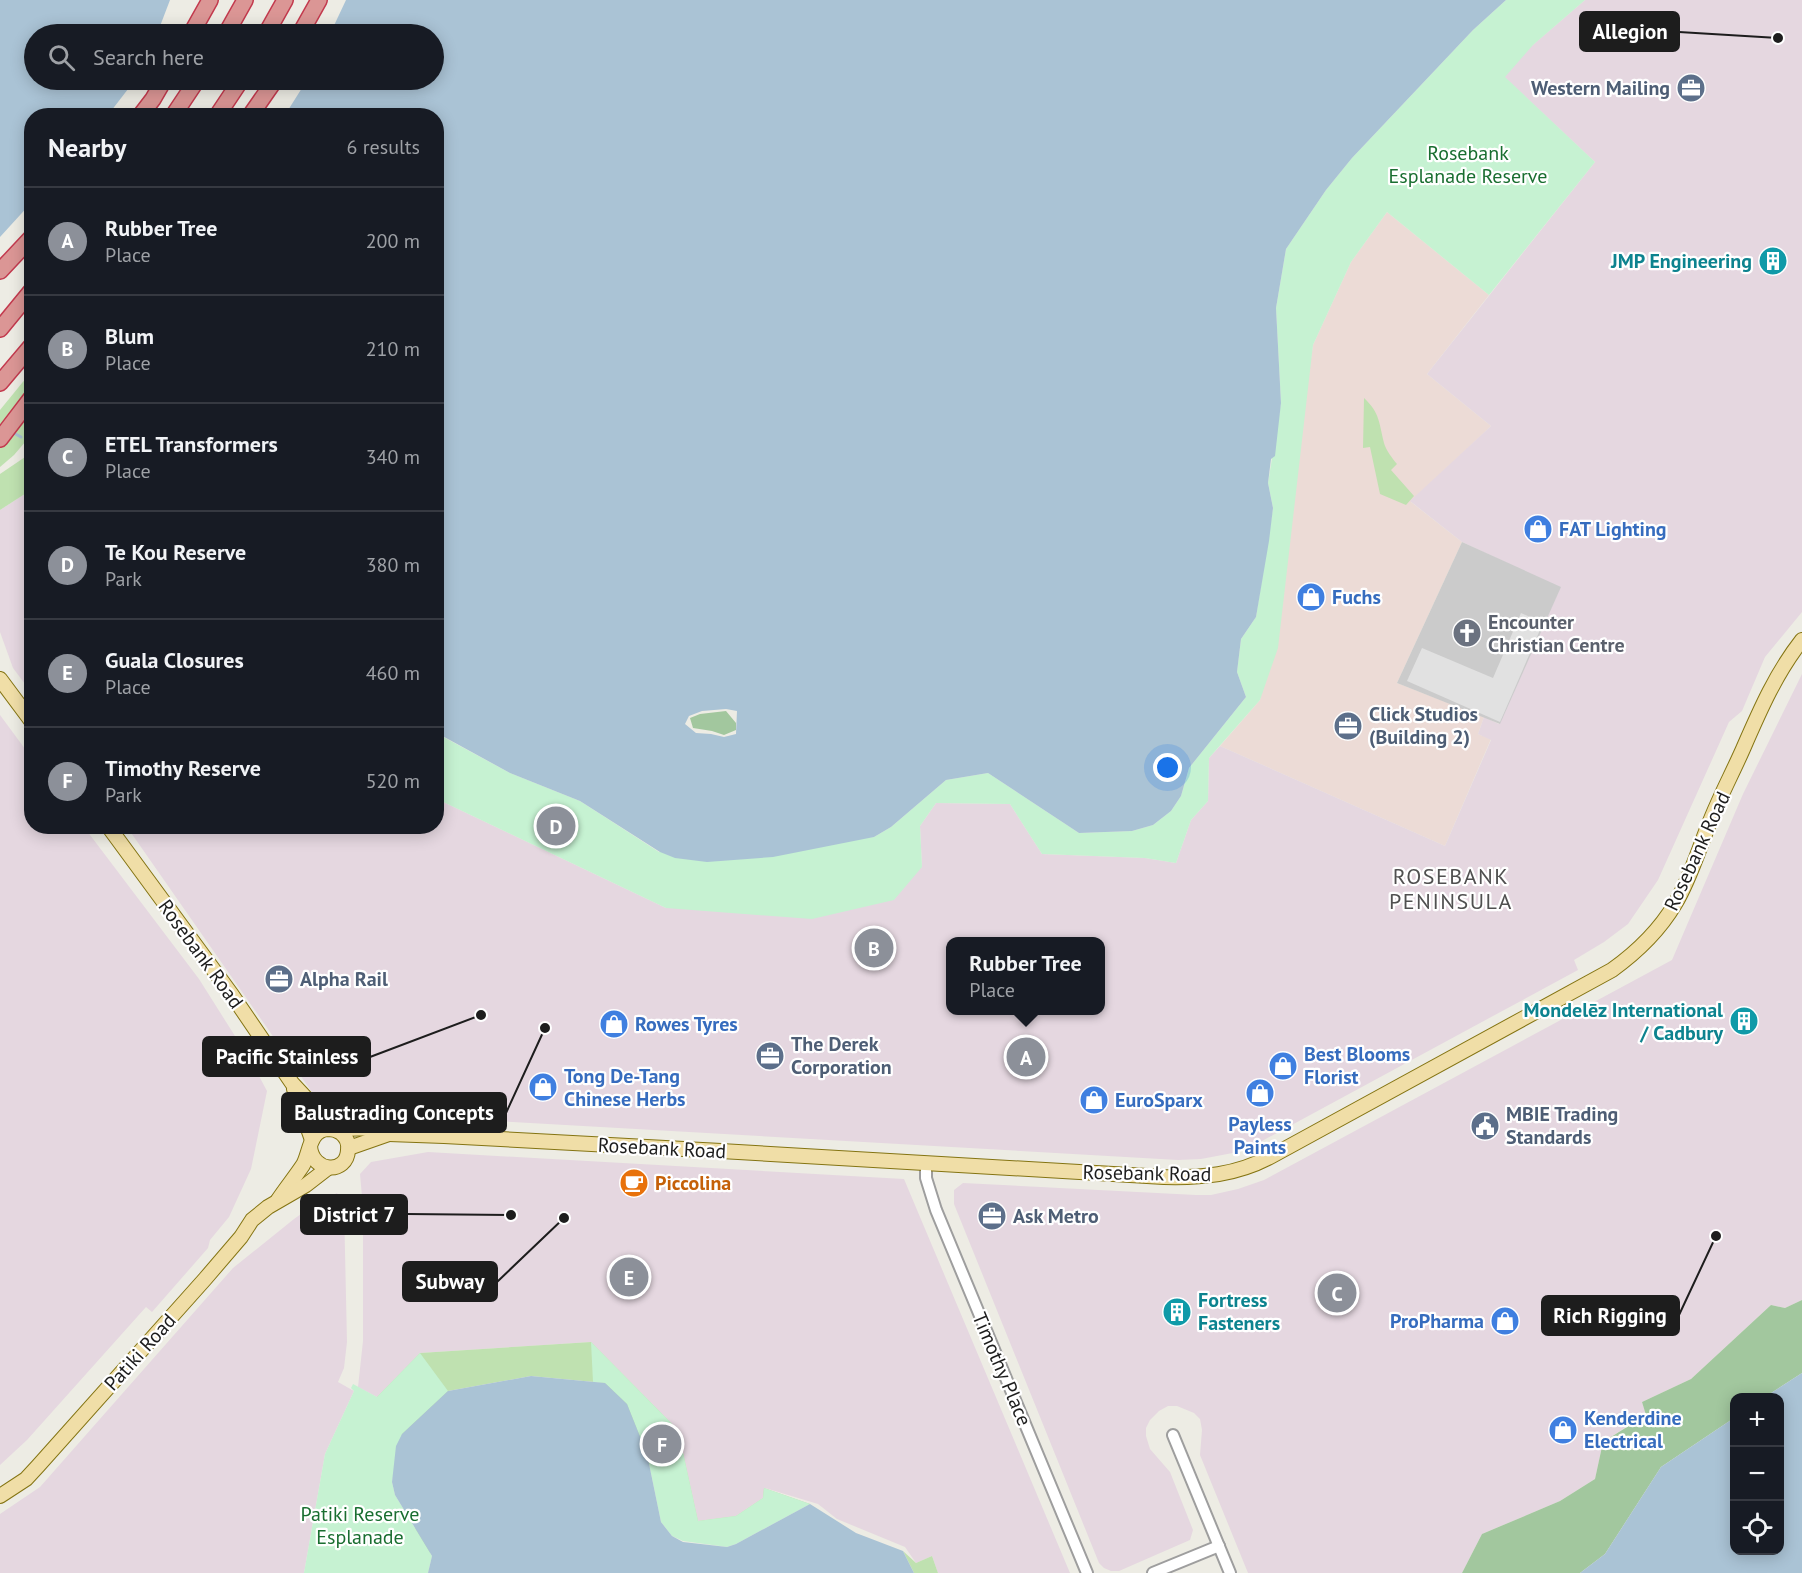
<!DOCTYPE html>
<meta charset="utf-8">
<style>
body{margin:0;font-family:"PT Sans",sans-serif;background:#20242c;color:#f1f3f6}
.controls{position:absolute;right:18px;bottom:18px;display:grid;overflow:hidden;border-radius:12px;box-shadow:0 3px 15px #0003}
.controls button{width:54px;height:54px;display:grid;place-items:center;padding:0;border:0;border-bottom:2px solid #363941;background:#171b24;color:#f1f3f6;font:30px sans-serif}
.you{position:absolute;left:1168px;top:768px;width:21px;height:21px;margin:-15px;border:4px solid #fff;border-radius:50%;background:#1a73e8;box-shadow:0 0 0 9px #1a73e833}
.badge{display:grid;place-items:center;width:39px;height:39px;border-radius:50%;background:#8c9099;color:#fff;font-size:20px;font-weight:700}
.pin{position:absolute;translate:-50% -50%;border:3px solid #fff;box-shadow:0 2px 6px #0006}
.popup{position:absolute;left:946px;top:937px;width:159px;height:78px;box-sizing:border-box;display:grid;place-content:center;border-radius:12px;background:#171b24;filter:drop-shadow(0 2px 4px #0005);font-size:20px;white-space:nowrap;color:#9ea1a6}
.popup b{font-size:22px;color:#f1f3f6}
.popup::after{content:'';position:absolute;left:50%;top:100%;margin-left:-12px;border:12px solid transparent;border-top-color:#171b24}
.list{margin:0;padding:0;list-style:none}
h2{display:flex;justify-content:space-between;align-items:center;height:78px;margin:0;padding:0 24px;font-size:26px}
h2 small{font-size:20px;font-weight:400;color:#9ea1a6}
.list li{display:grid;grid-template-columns:39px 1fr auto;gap:18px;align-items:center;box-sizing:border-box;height:108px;padding:0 24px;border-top:2px solid #363941}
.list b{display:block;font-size:22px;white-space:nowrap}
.list p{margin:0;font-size:20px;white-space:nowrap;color:#9ea1a6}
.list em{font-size:20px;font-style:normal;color:#9ea1a6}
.icon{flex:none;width:33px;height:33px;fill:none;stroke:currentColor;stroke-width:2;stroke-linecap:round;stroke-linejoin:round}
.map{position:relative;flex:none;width:1802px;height:1573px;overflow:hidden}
.search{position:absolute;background:#171b24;box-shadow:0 3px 15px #0003;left:24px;top:24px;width:420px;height:66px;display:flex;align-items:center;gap:15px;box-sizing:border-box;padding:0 21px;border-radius:33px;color:#9ea1a6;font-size:22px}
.panel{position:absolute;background:#171b24;box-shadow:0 3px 15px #0003;left:24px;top:108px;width:420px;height:726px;border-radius:24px}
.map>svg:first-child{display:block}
</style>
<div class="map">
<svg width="1802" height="1573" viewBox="0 0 1802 1573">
<rect width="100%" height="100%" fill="#edece4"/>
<!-- commercial -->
<polygon fill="#ecdbd6" points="1387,212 1489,295 1427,374 1491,426 1411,502 1462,542 1397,683 1484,717 1478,734 1491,739 1445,846 1220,746 1260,700 1313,345 1351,262"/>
<!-- industrial -->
<g fill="#e5d7e0" fill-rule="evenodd">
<path d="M 1585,0 L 1802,0 L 1802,612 L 1765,657 L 1742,711 L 1729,722 L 1658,880 L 1628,924 L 1604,942 L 1574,960 L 1578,970 L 1262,1141 L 1238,1152 L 1201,1159 L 1178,1160 L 357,1113 L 338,1111 L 316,1098 L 127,827 L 436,826 L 437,799 L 666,908 L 922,867 L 920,826 L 936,803 L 1010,804 L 1042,854 L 1145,858 L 1176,863 L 1191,820 L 1208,801 L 1209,758 L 1220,746 L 1445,846 L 1491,740 L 1478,734 L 1484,717 L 1499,724 L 1560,588 L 1462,542 L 1410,501 L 1491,426 L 1427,374 L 1595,162 L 1500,73 ZM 951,942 L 1101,942 L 1101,1010 L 951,1010 Z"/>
<polygon points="31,490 31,692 13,668 0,632 0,510"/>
<polygon points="1802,674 1802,1300 1785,1308 1771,1305 1691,1379 1642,1402 1646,1414 1603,1442 1595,1479 1560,1501 1482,1534 1462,1573 1248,1573 1200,1455 1202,1430 1200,1419 1194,1413 1177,1406 1168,1406 1159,1411 1150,1420 1146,1428 1146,1436 1150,1449 1170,1472 1193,1530 1190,1540 1119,1571 1111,1571 1104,1568 1099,1563 954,1204 954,1190 963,1183 1196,1195 1211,1195 1238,1189 1264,1180 1672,960 1743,794"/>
<polygon points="0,715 31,757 32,826 84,827 199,979 252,1063 267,1091 251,1169 229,1217 210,1240 208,1248 152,1312 146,1307 27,1440 0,1465"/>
<polygon points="428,1152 904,1179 1070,1573 938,1573 932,1556 916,1563 905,1547 837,1519 818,1504 765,1488 763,1498 736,1516 698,1521 678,1430 591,1342 420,1353 377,1397 358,1387 363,1341 363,1208 360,1174 371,1162"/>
<polygon points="337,1193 344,1206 347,1342 344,1368 338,1382 354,1391 325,1454 304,1573 0,1573 0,1514 40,1487 233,1268 294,1219 315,1204"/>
</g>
<!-- religious -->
<polygon fill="#cbcbcb" points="1462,542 1561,587 1500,724 1397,683"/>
<!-- grass -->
<g fill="#bfe1b0">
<polygon points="31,372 31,431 26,441 14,455 0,467 0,410"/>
<path d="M 1364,398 C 1380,413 1379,423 1384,443 C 1386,450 1392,458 1397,464 L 1391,470 L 1414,496 L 1406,505 L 1380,494 L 1370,447 L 1363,448 Z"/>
<polygon points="31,453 31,490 0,510 0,474"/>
<polygon points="591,1342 678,1430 698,1521 736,1516 763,1498 764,1488 810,1504 683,1541 647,1454 605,1383 531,1376 448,1391 428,1573 377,1397 420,1353"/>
<polygon points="903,1551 916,1563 932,1556 938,1573 914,1573"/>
</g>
<!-- forest -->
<g fill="#a2c79e">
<polygon points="726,711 736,723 736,730 724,735 712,731 693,728 690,718 700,714"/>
<polygon points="1802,1300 1802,1373 1765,1397 1734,1398 1734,1418 1661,1467 1605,1554 1580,1573 1462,1573 1482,1534 1560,1501 1595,1479 1603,1442 1646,1415 1642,1402 1691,1379 1771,1305 1785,1308"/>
</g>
<!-- park -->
<g fill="#c6f2d2">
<polygon points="1506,0 1585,0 1533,45 1505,77 1595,162 1489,295 1387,212 1351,262 1313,345 1278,648 1260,700 1209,758 1208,801 1191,820 1176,863 1145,858 1042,854 1010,804 936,803 920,826 922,867 894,900 812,919 666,908 437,799 436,733 510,773 580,801 659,852 874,837 891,827 946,780 988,773 1079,833 1132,831 1153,825 1171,811 1181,796 1189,768 1246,697 1237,672 1241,639 1256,617 1273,508 1268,483 1281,403 1276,308 1286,249 1326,190 1352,158 1473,30"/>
<polygon points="591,1342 678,1430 698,1521 736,1516 763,1498 764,1488 810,1504 736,1544 727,1547 683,1541 672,1536 661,1522 647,1454 627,1404 605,1383 593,1382"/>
<polygon points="420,1353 448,1391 402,1434 392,1482 395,1495 432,1556 428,1573 304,1573 325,1454 354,1391 351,1388 353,1384 377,1397"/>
</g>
<!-- parking -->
<polygon fill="#e1e1e1" points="1521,613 1543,623 1500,722 1407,681 1422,648 1493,678"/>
<!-- water -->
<g fill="#aac3d5" fill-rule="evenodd">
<polygon points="0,0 170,0 157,34 34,34 34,80 135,80 108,115 32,116 31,203 0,237"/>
<path d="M 346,0 L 1506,0 L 1473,30 L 1352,158 L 1326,190 L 1286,249 L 1276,308 L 1281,403 L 1275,456 L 1271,459 L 1268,483 L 1273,508 L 1269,541 L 1256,617 L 1241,639 L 1237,672 L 1246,697 L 1189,768 L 1181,796 L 1171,811 L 1153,825 L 1132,831 L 1079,833 L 988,773 L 946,780 L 891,827 L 874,837 L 773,857 L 707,862 L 675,858 L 660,852 L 580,801 L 510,773 L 437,733 L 436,116 L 285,115 L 307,80 L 434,80 L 434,34 L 330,34 ZM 726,709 L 737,711 L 736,734 L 724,737 L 711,734 L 696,733 L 685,724 L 689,716 L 702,711 Z"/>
<polygon points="1802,1373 1802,1573 1580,1573 1605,1554 1661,1467 1734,1418 1734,1550 1780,1550 1780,1398 1765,1397"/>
<polygon points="531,1376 605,1383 627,1404 647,1454 661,1522 672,1536 683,1542 727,1547 736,1544 810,1504 856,1533 903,1551 914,1573 428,1573 432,1556 395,1495 392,1482 396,1446 402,1434 448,1391"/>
</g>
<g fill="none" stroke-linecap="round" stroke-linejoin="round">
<!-- stream -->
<polyline stroke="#aac3d5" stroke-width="3" points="12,432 21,437"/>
<!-- minor casing -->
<g stroke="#9e9e9e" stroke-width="14">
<g id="minor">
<polyline points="926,1163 926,1178 936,1210 1087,1573"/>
<polyline points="1173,1435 1230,1573"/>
<polyline points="1153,1573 1219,1546"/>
</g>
</g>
<!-- major casing -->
<g stroke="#847412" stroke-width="16">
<g id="major">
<polyline points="0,679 32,722"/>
<polyline points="108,826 232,995 292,1083 319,1112 329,1120 333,1129"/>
<polyline points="294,1089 312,1140"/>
<path d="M 336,1130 C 354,1128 372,1127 389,1134 L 444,1136 L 721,1151 L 1164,1177 C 1202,1178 1236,1175 1270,1157 L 1612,970 C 1637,952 1659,931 1675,904 C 1690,879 1698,851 1709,824 C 1719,798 1732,774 1743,749 C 1760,710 1776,673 1802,640"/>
<polyline points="349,1148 389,1134"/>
<path d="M 278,1200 C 286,1188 295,1177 303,1165 C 310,1153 309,1130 328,1129 C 332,1129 337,1130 341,1133 C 346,1137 349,1143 348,1150 C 347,1175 312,1173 310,1146"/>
<polyline points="0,1496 26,1479 38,1466 205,1279 241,1237 252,1220 268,1207 306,1185 328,1168"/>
</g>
</g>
<!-- highway casing -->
<g stroke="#c33a4e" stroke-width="18">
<g id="highway">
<polyline points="191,34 210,0"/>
<polyline points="226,34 245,0"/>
<polyline points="266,34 285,0"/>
<polyline points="300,34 319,0"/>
<polyline points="140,116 153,99 164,80"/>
<polyline points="173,116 197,80"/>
<polyline points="217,116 241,80"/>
<polyline points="250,116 275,80"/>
<polyline points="0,271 32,237"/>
<polyline points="0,329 32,290"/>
<polyline points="0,383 32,345"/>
<polyline points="0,439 32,397"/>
</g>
</g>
<!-- minor -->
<use href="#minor" stroke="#fff" stroke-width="10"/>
<!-- major -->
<use href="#major" stroke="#f0dea7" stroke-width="14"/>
<!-- highway -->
<use href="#highway" stroke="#db9695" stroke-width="15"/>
</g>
<!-- icons -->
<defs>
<g id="office-disc" transform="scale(1.5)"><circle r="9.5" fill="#5c6f8a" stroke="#fff"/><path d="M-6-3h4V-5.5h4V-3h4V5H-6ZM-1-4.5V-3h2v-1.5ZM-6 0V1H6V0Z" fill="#fff"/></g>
<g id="building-disc" transform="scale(1.5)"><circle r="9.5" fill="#0f9aa8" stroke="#fff"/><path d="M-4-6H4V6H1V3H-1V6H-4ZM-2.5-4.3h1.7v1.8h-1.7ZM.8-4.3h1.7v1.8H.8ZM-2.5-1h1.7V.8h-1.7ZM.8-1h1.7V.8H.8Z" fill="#fff"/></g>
<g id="shop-disc" transform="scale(1.5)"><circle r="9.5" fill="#3f7fe0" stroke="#fff"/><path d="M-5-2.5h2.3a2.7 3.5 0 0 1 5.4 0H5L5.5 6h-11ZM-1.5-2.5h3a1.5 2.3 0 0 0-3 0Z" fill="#fff"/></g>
<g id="church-disc" transform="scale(1.5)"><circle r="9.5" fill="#6b7280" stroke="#fff"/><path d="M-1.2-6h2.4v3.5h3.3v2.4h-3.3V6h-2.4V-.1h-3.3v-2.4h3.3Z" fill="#fff"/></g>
<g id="civic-disc" transform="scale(1.5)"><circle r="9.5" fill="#5c6f8a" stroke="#fff"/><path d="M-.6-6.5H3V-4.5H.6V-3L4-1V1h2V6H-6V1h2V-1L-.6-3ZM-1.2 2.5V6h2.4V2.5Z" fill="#fff"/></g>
<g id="cafe-disc" transform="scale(1.5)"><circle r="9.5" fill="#e8710a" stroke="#fff"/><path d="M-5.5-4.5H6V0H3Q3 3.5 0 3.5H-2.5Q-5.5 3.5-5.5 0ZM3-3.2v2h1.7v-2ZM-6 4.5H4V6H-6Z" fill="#fff"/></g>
</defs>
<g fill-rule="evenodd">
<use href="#office-disc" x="1691" y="88"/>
<use href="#building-disc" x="1773" y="261"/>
<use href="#shop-disc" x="1538" y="529"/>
<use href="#shop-disc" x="1311" y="597"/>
<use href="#church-disc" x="1467" y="633"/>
<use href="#office-disc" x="1348" y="726"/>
<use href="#office-disc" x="279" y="979"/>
<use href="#building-disc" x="1744" y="1021"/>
<use href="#shop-disc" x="614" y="1024"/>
<use href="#office-disc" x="770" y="1056"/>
<use href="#shop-disc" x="1283" y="1066"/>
<use href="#shop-disc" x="543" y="1087"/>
<use href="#shop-disc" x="1260" y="1093"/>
<use href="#shop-disc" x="1094" y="1100"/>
<use href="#civic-disc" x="1485" y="1126"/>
<use href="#cafe-disc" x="634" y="1183"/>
<use href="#office-disc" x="992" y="1216"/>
<use href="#building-disc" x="1177" y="1312"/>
<use href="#shop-disc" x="1505" y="1321"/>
<use href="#shop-disc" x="1563" y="1430"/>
</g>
<g text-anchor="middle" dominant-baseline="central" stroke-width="4.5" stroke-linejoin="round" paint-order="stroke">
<!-- service labels -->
<g font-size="20" font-weight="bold" fill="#4e5e75" stroke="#fff" text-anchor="start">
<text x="1670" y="88" text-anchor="end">Western Mailing</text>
<text x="1369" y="714">Click Studios<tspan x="1369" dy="23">(Building 2)</tspan></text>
<text x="300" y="979">Alpha Rail</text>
<text x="791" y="1044">The Derek<tspan x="791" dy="23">Corporation</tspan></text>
<text x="1506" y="1114">MBIE Trading<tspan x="1506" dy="23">Standards</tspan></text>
<text x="1013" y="1216">Ask Metro</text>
</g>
<!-- park labels -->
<g font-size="20" fill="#196e30" stroke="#fff">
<text x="1468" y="153">Rosebank<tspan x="1468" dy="23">Esplanade Reserve</tspan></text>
<text x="360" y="1514">Patiki Reserve<tspan x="360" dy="23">Esplanade</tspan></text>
</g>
<!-- culture labels -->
<g font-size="20" font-weight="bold" fill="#0d838f" stroke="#fff" text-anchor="end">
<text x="1752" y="261">JMP Engineering</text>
<text x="1723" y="1010">Mondelēz International<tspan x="1723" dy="23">/ Cadbury</tspan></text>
<text x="1198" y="1300" text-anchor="start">Fortress<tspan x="1198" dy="23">Fasteners</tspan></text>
</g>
<!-- shop labels -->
<g font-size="20" font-weight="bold" fill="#366cbe" stroke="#fff" text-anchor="start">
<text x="1559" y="529">FAT Lighting</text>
<text x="1332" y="597">Fuchs</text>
<text x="635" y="1024">Rowes Tyres</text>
<text x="1304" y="1054">Best Blooms<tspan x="1304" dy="23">Florist</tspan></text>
<text x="564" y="1076">Tong De-Tang<tspan x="564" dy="23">Chinese Herbs</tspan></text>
<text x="1115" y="1100">EuroSparx</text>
<text x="1260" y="1124" text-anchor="middle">Payless<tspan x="1260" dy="23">Paints</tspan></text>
<text x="1484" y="1321" text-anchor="end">ProPharma</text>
<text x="1584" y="1418">Kenderdine<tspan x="1584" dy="23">Electrical</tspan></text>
</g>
<!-- worship labels -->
<g font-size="20" font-weight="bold" fill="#5b616d" stroke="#fff" text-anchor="start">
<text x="1488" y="622">Encounter<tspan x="1488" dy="23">Christian Centre</tspan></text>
</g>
<!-- street labels -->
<g font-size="20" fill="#1d1d1d" stroke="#fff">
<text transform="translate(1697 851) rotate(-65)">Rosebank Road</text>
<text transform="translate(201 954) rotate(54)">Rosebank Road</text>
<text transform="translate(662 1148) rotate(3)">Rosebank Road</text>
<text transform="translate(1147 1173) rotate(1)">Rosebank Road</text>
<text transform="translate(140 1352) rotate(-48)">Patiki Road</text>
<text transform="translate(1002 1369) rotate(67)">Timothy Place</text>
</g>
<!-- food labels -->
<g font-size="20" font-weight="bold" fill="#c56008" stroke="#fff" text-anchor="start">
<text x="655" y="1183">Piccolina</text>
</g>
<!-- quarter labels -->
<g font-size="22" letter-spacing="1.5" fill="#505050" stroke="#fff">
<text x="1451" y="876">ROSEBANK<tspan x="1451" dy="25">PENINSULA</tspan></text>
</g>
</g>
<!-- callouts -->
<path fill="none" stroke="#1d1d1d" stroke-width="2" d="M1778 38L1679 32M481 1015L370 1057M545 1028L506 1113M511 1215L407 1214M564 1218L497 1282M1716 1236L1679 1315"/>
<g fill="#1d1d1d" stroke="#fff" stroke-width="2">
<circle cx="1778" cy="38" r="6"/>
<circle cx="481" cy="1015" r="6"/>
<circle cx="545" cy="1028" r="6"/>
<circle cx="511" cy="1215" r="6"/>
<circle cx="564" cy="1218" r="6"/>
<circle cx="1716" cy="1236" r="6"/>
</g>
<g fill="#1d1d1d" stroke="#1d1d1d" stroke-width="2">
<rect x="1580" y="12" width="99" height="39" rx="6"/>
<rect x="203" y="1037" width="167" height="39" rx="6"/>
<rect x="282" y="1093" width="224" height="39" rx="6"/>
<rect x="301" y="1195" width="106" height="39" rx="6"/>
<rect x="403" y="1262" width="94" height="39" rx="6"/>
<rect x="1542" y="1296" width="137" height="39" rx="6"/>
</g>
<g font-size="21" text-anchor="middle" font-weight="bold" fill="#fff">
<text x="1630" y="39">Allegion</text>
<text x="287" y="1064">Pacific Stainless</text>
<text x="394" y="1120">Balustrading Concepts</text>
<text x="354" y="1222">District 7</text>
<text x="450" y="1289">Subway</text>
<text x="1610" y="1323">Rich Rigging</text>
</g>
</svg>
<div class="controls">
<button>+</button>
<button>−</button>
<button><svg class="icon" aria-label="locate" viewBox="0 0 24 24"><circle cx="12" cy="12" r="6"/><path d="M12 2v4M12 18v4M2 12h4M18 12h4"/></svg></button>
</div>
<div class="you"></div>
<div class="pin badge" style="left:1026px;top:1057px">A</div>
<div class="popup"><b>Rubber Tree</b>Place</div>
<div class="pin badge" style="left:874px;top:948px">B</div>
<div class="pin badge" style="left:1337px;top:1293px">C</div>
<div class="pin badge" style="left:556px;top:826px">D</div>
<div class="pin badge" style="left:629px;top:1277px">E</div>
<div class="pin badge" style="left:662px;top:1444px">F</div>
<div class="search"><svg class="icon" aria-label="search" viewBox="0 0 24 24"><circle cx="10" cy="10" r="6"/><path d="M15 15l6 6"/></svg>Search here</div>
<section class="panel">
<h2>Nearby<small>6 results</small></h2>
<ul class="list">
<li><span class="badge">A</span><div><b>Rubber Tree</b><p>Place</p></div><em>200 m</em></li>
<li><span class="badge">B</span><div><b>Blum</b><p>Place</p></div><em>210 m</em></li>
<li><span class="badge">C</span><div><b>ETEL Transformers</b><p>Place</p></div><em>340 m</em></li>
<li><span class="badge">D</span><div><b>Te Kou Reserve</b><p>Park</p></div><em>380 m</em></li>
<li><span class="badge">E</span><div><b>Guala Closures</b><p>Place</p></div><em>460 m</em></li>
<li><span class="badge">F</span><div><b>Timothy Reserve</b><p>Park</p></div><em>520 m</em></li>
</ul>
</section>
</div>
